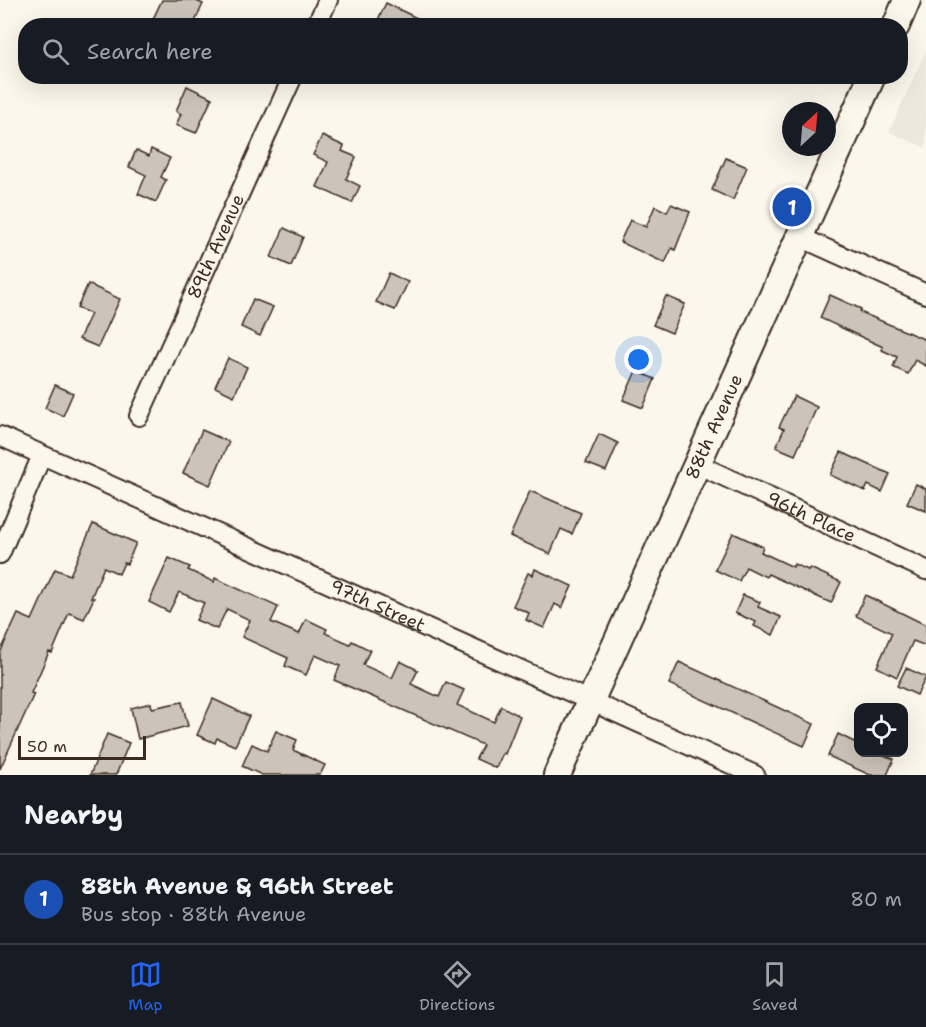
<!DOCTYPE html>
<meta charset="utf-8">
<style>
body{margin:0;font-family:"Shantell Sans",sans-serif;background:#242831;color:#f1f3f6}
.controls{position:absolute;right:18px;bottom:18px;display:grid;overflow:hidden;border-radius:12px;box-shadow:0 6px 24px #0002}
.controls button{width:54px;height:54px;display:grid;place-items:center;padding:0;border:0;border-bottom:2px solid #363941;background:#171b24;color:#f1f3f6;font:30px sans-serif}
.compass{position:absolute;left:782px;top:102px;width:54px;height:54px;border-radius:50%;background:#171b24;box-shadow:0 6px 24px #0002;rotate:26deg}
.scale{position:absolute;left:18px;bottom:15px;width:128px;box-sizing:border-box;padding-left:6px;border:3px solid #3b2a1e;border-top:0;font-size:16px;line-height:21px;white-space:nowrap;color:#3b2a1e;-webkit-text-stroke:4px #fbf7ec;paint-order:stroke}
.you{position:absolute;left:639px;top:360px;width:21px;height:21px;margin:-15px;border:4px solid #fff;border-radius:50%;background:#1a73e8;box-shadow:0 0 0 9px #1a73e833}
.badge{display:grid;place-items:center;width:39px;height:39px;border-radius:50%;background:#2563eb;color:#fff;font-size:20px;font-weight:700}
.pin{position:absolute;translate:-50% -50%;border:3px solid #fff;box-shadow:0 2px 6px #0006}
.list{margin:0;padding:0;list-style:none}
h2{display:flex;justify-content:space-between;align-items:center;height:78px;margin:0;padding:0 24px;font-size:26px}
h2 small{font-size:20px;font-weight:400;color:#9ea1a6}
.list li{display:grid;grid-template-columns:39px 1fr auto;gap:18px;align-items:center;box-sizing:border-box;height:90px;padding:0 24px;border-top:2px solid #363941}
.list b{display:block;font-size:22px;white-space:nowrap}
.list p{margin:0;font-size:20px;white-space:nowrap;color:#9ea1a6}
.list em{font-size:20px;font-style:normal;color:#9ea1a6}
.icon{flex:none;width:33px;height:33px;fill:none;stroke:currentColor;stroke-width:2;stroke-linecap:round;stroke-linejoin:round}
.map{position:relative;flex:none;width:926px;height:775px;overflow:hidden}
.search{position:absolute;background:#171b24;box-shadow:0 6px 24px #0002;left:18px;right:18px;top:18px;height:66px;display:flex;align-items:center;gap:15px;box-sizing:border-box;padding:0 21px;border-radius:24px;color:#9ea1a6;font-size:22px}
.sheet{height:168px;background:#171b24}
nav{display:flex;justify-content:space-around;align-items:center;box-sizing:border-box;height:84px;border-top:2px solid #363941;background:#171b24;font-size:16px;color:#9ea1a6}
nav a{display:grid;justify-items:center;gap:3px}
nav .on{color:#2563eb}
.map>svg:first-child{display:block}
</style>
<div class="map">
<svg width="926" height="775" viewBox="0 0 926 775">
<rect width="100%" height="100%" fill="#fbf7ec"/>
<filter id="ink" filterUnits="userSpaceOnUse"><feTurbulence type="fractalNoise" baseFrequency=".0167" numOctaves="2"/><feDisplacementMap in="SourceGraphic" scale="12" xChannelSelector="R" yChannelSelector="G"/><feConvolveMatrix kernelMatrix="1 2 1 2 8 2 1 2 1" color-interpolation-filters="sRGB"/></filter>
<g filter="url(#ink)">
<!-- built -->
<polygon fill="#ede8dd" points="926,50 926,148 889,132"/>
<!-- building -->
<g fill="#ccc4b9" stroke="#3b2a1e" stroke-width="1.5">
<polygon points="162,0 194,0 203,4 193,26 168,26 153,19"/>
<polygon points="386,3 433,26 375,26"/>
<polygon points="187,86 212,98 196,133 176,125 181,114 176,111"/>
<polygon points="322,136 344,146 342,151 356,157 346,179 360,186 352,203 317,187 328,162 313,155"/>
<polygon points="151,149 170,158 161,177 166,180 156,202 138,194 146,175 129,167 136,150 149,156"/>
<polygon points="726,158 747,167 733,200 712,190"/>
<polygon points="671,204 690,212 675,250 672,248 665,263 620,242 630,220 646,227 655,206 667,212"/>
<polygon points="284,228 303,237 291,266 271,257"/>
<polygon points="389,273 408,282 395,310 376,302"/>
<polygon points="88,284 120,299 98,347 79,339 91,314 77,308"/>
<polygon points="830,295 861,309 860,312 926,340 926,366 915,360 908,374 893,367 897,357 882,350 883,347 820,318"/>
<polygon points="666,296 685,304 672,333 653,325"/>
<polygon points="253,299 273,307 260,336 241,327"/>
<polygon points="228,358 247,367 234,396 215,387"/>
<polygon points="636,371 655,379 643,408 623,400"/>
<polygon points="55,385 73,393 63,416 45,408"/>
<polygon points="794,396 817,407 795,455 776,447 784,429 779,427"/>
<polygon points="202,430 229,442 210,485 183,473"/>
<polygon points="599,434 618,443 606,471 586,463"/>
<polygon points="841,452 890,474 882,492 868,485 865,491 830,475"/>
<polygon points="916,484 926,489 926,511 907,503"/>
<polygon points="530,491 581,513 572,534 561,529 550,554 510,536"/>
<polygon points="93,524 136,543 127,564 124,563 119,574 104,567 91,598 94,598 84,619 69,613 52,653 49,652 31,693 34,694 0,769 0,653 18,614 32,620 55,569 70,575"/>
<polygon points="733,533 763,547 761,552 793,567 794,564 808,570 810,568 841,582 831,603 768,574 766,577 746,567 739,581 715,570"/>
<polygon points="169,558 190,567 188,570 214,582 215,578 278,607 271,622 299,634 306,619 327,629 325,633 350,644 352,641 370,650 363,665 392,678 400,661 418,670 411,684 439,697 446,682 464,690 457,705 494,722 501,706 520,716 505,754 503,753 496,768 476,759 483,745 334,680 340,666 315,655 306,675 285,666 288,658 242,637 250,620 227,609 217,629 196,620 204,603 179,592 169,612 149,602"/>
<polygon points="535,569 572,586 562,608 555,604 544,628 526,620 529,613 513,606 528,573 533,575"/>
<polygon points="743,595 760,602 758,607 781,617 773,635 754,626 756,622 735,613"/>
<polygon points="865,595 926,625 926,646 913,641 897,677 877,667 892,633 856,616"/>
<polygon points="679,662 814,724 804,746 669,684"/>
<polygon points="906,668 926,677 917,695 897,686"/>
<polygon points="213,699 249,716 235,746 217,738 215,743 197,735"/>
<polygon points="182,702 188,726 138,739 131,708 151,703 152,708"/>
<polygon points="276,731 297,740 293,750 325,765 320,775 262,775 242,766 252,744 267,751"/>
<polygon points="107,734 129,743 116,775 90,775"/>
<polygon points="838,734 858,744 858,753 878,753 894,759 887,775 870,775 828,756"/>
</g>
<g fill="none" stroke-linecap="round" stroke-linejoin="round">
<!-- street casing -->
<g stroke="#3b2a1e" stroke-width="22">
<g id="street">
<polyline points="316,26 328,0"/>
<polyline points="800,237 926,294"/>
<path id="s1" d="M 139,416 L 293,76"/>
<path id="s2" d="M 0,436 L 755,775"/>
<path id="s3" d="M 697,464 L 926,570"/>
<polyline points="0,554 42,455"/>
</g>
</g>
<!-- secondary casing -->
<g stroke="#3b2a1e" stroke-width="30">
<g id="secondary">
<polyline points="896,26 907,0"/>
<path id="s4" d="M 557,775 L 872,76"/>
</g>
</g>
<!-- street -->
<use href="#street" stroke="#fbf7ec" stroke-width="18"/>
<!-- secondary -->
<use href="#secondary" stroke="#fbf7ec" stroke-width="26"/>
</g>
</g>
<g text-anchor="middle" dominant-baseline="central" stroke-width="4.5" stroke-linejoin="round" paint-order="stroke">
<!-- street labels -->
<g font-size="18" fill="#3b2a1e" stroke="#fbf7ec">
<text stroke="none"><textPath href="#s1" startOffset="186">89th Avenue</textPath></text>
<text stroke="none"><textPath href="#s4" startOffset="382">88th Avenue</textPath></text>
<text stroke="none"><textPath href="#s3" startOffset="126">96th Place</textPath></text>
<text stroke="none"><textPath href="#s2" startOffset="414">97th Street</textPath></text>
</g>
</g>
</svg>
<div class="controls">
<button><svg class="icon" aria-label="locate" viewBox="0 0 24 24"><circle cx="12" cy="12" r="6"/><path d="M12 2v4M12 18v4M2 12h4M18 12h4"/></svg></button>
</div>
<svg class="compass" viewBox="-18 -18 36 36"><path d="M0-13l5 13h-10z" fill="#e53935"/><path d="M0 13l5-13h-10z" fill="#9ea1a6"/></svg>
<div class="scale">50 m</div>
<div class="you"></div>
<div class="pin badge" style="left:792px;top:207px;background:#1a4fb4">1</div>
<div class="search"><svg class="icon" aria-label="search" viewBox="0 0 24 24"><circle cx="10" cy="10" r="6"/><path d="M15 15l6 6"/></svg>Search here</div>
</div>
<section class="sheet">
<h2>Nearby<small></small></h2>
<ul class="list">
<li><span class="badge" style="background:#1a4fb4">1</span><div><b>88th Avenue &amp; 96th Street</b><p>Bus stop · 88th Avenue</p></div><em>80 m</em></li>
</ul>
</section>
<nav>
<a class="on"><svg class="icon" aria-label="map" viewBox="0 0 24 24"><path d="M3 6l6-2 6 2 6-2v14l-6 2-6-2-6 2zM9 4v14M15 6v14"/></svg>Map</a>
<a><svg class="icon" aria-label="directions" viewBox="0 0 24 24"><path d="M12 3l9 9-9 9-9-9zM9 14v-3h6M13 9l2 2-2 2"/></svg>Directions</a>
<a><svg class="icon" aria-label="saved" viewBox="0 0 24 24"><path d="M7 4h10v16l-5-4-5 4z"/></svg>Saved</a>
</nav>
